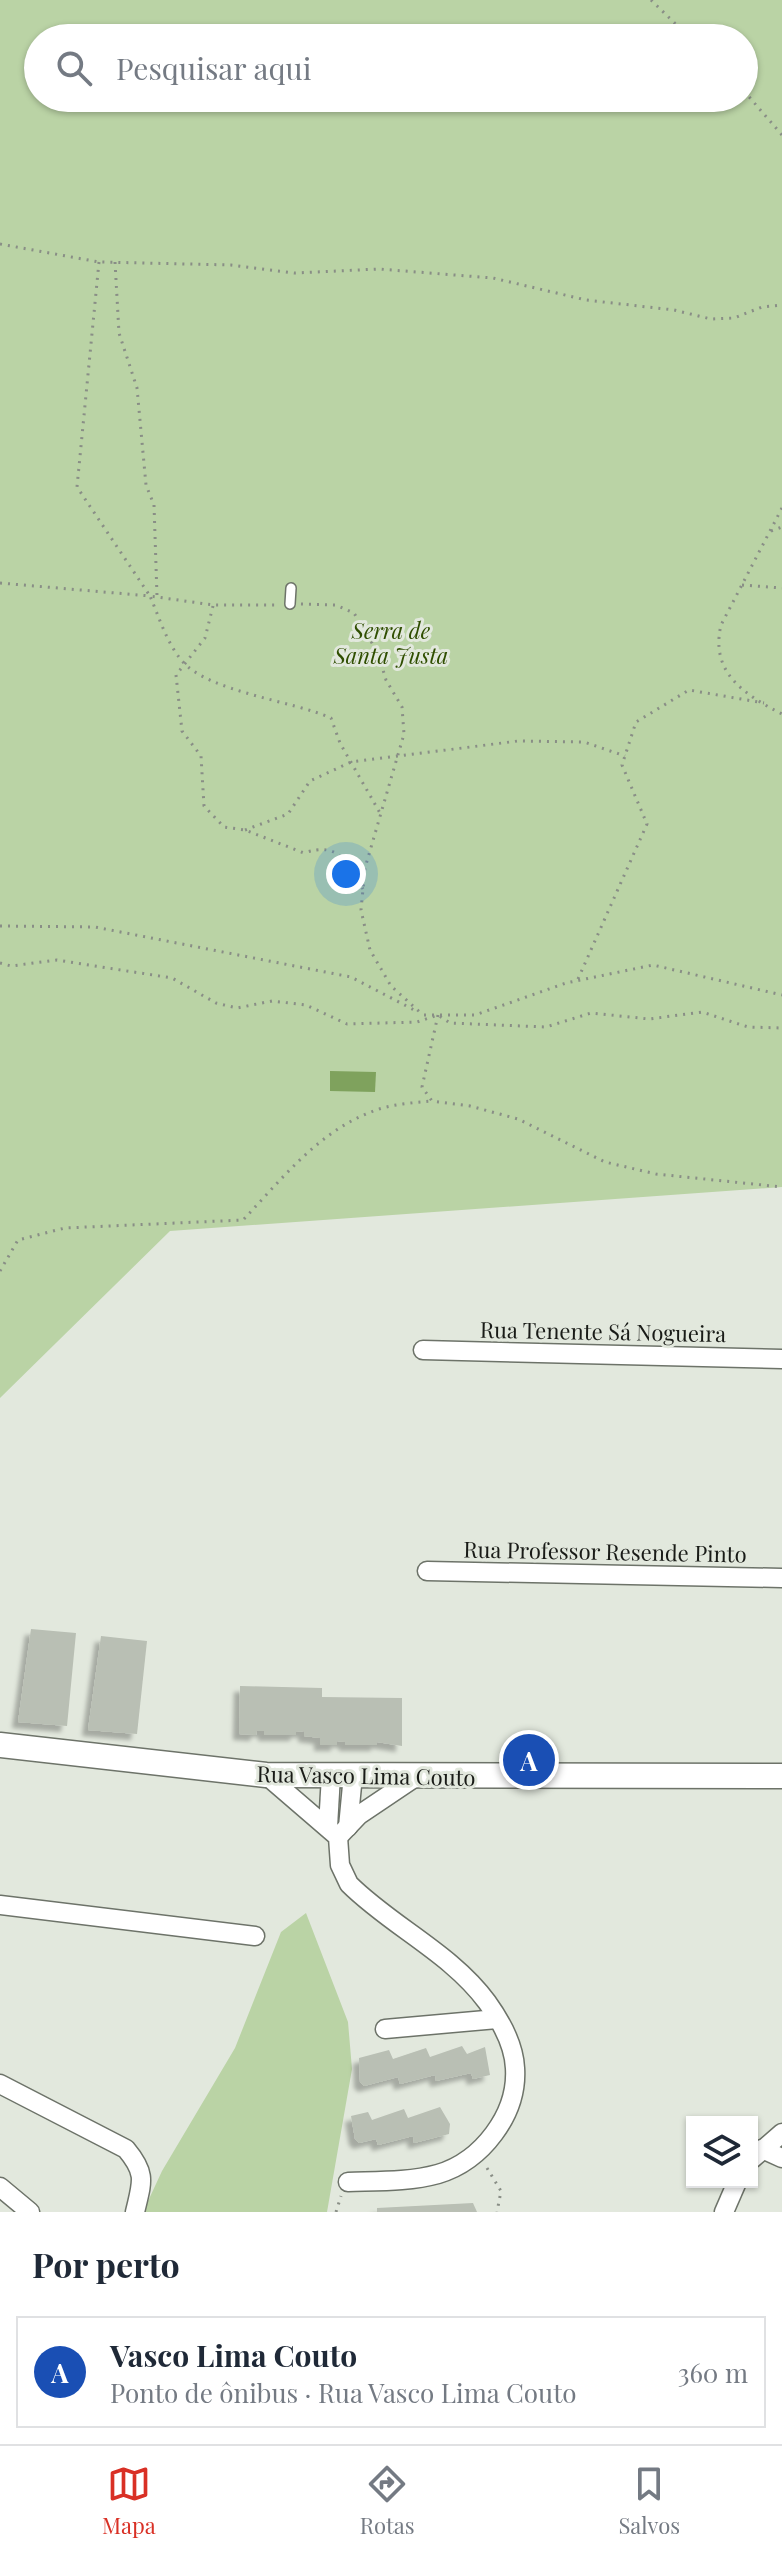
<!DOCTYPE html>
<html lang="pt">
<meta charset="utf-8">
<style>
body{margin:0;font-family:"Playfair Display",serif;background:#f2f2f3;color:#1f2937}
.controls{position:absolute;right:24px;bottom:24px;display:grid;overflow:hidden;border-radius:0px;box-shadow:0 2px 6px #0004}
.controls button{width:72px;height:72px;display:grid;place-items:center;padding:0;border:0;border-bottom:2px solid #e0e1e3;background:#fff;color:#1f2937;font:40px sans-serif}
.you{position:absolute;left:346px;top:874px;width:28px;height:28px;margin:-20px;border:6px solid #fff;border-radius:50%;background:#1a73e8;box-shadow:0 0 0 12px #1a73e833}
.badge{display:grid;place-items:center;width:52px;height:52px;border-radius:50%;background:#d93025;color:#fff;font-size:26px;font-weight:700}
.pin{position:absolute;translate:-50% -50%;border:4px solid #fff;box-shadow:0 2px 8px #0006}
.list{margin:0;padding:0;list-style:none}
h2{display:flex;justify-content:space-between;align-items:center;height:104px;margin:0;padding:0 32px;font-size:34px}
h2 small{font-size:26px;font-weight:400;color:#747a83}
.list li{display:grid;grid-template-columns:52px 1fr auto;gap:24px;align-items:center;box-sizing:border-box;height:112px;margin:0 16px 16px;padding:0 16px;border:2px solid #e0e1e3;border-radius:0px}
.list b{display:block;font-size:30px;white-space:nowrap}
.list p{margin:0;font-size:26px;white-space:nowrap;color:#747a83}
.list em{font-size:26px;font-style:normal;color:#747a83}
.icon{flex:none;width:44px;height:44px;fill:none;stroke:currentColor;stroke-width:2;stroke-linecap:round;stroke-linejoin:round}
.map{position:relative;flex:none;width:782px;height:2212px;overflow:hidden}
.search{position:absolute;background:#fff;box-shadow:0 2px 6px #0004;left:24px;right:24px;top:24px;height:88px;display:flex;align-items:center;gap:20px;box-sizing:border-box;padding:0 28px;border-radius:44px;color:#747a83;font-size:30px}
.sheet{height:232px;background:#fff}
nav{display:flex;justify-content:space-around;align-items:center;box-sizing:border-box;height:112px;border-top:2px solid #e0e1e3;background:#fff;font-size:22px;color:#747a83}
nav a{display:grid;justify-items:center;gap:4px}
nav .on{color:#d93025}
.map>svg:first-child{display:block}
</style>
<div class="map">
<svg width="782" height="2212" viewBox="0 0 782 2212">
<defs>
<filter id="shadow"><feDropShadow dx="-6" dy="6" stdDeviation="2" flood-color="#0004"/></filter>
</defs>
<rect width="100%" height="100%" fill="#e2e8dd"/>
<!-- green -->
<g fill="#bad3a5" fill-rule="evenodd">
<path d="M 0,0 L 782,0 L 782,1187 L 170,1231 L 0,1398 ZM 38,38 L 744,38 L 744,98 L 38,98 Z"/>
<polygon points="306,1913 348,2022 352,2069 327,2212 143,2212 162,2171 235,2048 281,1932"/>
</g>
<!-- water -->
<polygon fill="#7fa25d" points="330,1071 376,1072 375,1092 330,1091"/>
<!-- building -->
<g fill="#b9bfb4" filter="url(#shadow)">
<polygon points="31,1629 76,1633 67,1726 18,1722"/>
<polygon points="101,1636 147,1641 137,1734 88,1730"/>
<polygon points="240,1686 322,1688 322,1697 402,1698 402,1746 377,1742 377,1745 345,1745 345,1742 337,1741 337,1745 320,1745 320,1738 304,1736 304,1731 296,1732 296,1735 264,1735 264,1731 257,1731 256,1735 239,1734"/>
<polygon points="462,2046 467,2054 485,2047 490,2075 473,2079 471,2073 436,2081 435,2075 400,2084 398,2077 364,2086 360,2082 359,2058 389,2050 393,2059 426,2048 430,2057"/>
<polygon points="440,2107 450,2124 449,2134 414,2143 413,2136 378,2145 376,2139 359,2143 355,2139 351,2116 368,2112 372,2120 404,2109 408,2118"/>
<polygon points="473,2203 477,2212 377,2212 377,2208"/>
</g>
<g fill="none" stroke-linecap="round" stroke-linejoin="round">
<!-- lane casing -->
<g stroke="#6d7369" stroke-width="12">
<polyline id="lane" points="290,604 291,588"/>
</g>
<!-- street casing -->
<g stroke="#6d7369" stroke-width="21">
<g id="street">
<polyline points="423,1350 782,1359"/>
<polyline points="427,1571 782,1578"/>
<path d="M 266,1775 L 338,1837 L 340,1865 L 349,1884 C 391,1926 451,1953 487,2002 C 500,2020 514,2045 515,2068 C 518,2114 482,2161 438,2174 C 409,2182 378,2181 348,2182"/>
<polyline points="328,1827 331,1775"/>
<polyline points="348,1827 353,1775"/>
<polyline points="338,1837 359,1815 417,1776"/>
<polyline points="0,1905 255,1936"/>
<polyline points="385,2029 497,2019"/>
<path d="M 0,2084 L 126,2149 C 147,2174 142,2182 135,2212"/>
<polyline points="762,2149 782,2158"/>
<polyline points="752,2159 782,2133"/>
<polyline points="0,2187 30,2212"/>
<polyline points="724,2212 737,2182"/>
</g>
</g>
<!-- secondary casing -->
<g stroke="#6d7369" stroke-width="27">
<polyline id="secondary" points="0,1745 266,1775 782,1776"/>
</g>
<!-- path -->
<g stroke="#898e86" stroke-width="3" stroke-dasharray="2 6" stroke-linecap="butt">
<polyline points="651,0 690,38"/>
<polyline points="744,91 782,135"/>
<polyline points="0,244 99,262 231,265 294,273 379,269 493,278 586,300 674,310 711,319 734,318 762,307 782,305"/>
<polyline points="99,262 77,487 150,596 213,605 277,605"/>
<polyline points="115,262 119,333 137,388 146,485 154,505 157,596"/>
<path d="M 782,508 L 721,625 C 710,672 743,694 782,714"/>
<polyline points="771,531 782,527"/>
<path d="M 0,583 L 150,596 C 159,617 167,644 183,662 C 210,692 293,701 331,718 L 340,743 L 380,813"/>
<polyline points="742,585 782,588"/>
<polyline points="301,604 336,605 354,613 378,653 386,680 402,707 404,734 365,868 361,910 370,950 391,986 423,1015"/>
<path d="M 213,606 L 205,638 L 176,675 L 182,731 L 201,756 L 204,806 L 224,827 L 245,830 L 304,853 C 339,841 346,862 363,889"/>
<polyline points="245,830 288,814 310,781 351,762 518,741 584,742 625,756"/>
<polyline points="0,926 95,927 351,977 418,1012"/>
<polyline points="0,963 11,966 57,960 172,978 216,1003 237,1008 272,1001 306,1005 347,1024 417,1022 438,1015 450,1023 546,1027 591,1013 649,1019 702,1012 748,1027 782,1028"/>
<polyline points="578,979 647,824 622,765 636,722 689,690 764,703"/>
<polyline points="424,1015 475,1015 566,983 653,965 782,995"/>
<polyline points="438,1015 422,1087 432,1101 470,1106 518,1119 605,1162 656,1174 782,1187"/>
<path d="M 0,1271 L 18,1240 L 65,1228 L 243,1220 C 281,1180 318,1132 371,1112 C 390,1104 412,1103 432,1101"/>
<polyline points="487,2168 501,2191 497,2212"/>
<polyline points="336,2212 341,2196"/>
</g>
<!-- lane -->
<use href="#lane" stroke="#fff" stroke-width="9"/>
<!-- street -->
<use href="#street" stroke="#fff" stroke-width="18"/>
<!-- secondary -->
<use href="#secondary" stroke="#fff" stroke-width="24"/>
</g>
<g text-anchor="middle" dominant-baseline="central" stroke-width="6" stroke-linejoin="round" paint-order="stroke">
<!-- park labels -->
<g font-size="22" font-style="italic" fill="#2f4e00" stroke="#e2e8dd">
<text x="391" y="630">Serra de<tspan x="391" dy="25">Santa Justa</tspan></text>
</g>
<!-- street labels -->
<g font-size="22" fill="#191b17" stroke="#e2e8dd">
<text transform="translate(603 1331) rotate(1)">Rua Tenente Sá Nogueira</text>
<text transform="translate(605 1551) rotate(1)">Rua Professor Resende Pinto</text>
<text transform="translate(366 1775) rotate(1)">Rua Vasco Lima Couto</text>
</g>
</g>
</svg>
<div class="controls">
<button><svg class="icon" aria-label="layers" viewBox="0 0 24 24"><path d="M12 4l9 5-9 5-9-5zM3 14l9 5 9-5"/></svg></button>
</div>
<div class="you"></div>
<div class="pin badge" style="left:529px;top:1760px;background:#1a4fb4">A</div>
<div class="search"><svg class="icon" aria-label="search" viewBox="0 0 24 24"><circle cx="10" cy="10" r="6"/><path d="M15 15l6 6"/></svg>Pesquisar aqui</div>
</div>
<section class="sheet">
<h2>Por perto<small></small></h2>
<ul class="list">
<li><span class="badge" style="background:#1a4fb4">A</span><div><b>Vasco Lima Couto</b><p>Ponto de ônibus · Rua Vasco Lima Couto</p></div><em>360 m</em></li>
</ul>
</section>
<nav>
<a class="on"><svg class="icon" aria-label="map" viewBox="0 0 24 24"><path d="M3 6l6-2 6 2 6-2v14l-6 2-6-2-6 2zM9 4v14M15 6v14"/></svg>Mapa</a>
<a><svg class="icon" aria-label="directions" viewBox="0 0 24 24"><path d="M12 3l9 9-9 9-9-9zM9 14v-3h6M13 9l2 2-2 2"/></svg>Rotas</a>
<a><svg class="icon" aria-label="saved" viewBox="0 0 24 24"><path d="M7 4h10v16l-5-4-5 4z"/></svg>Salvos</a>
</nav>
